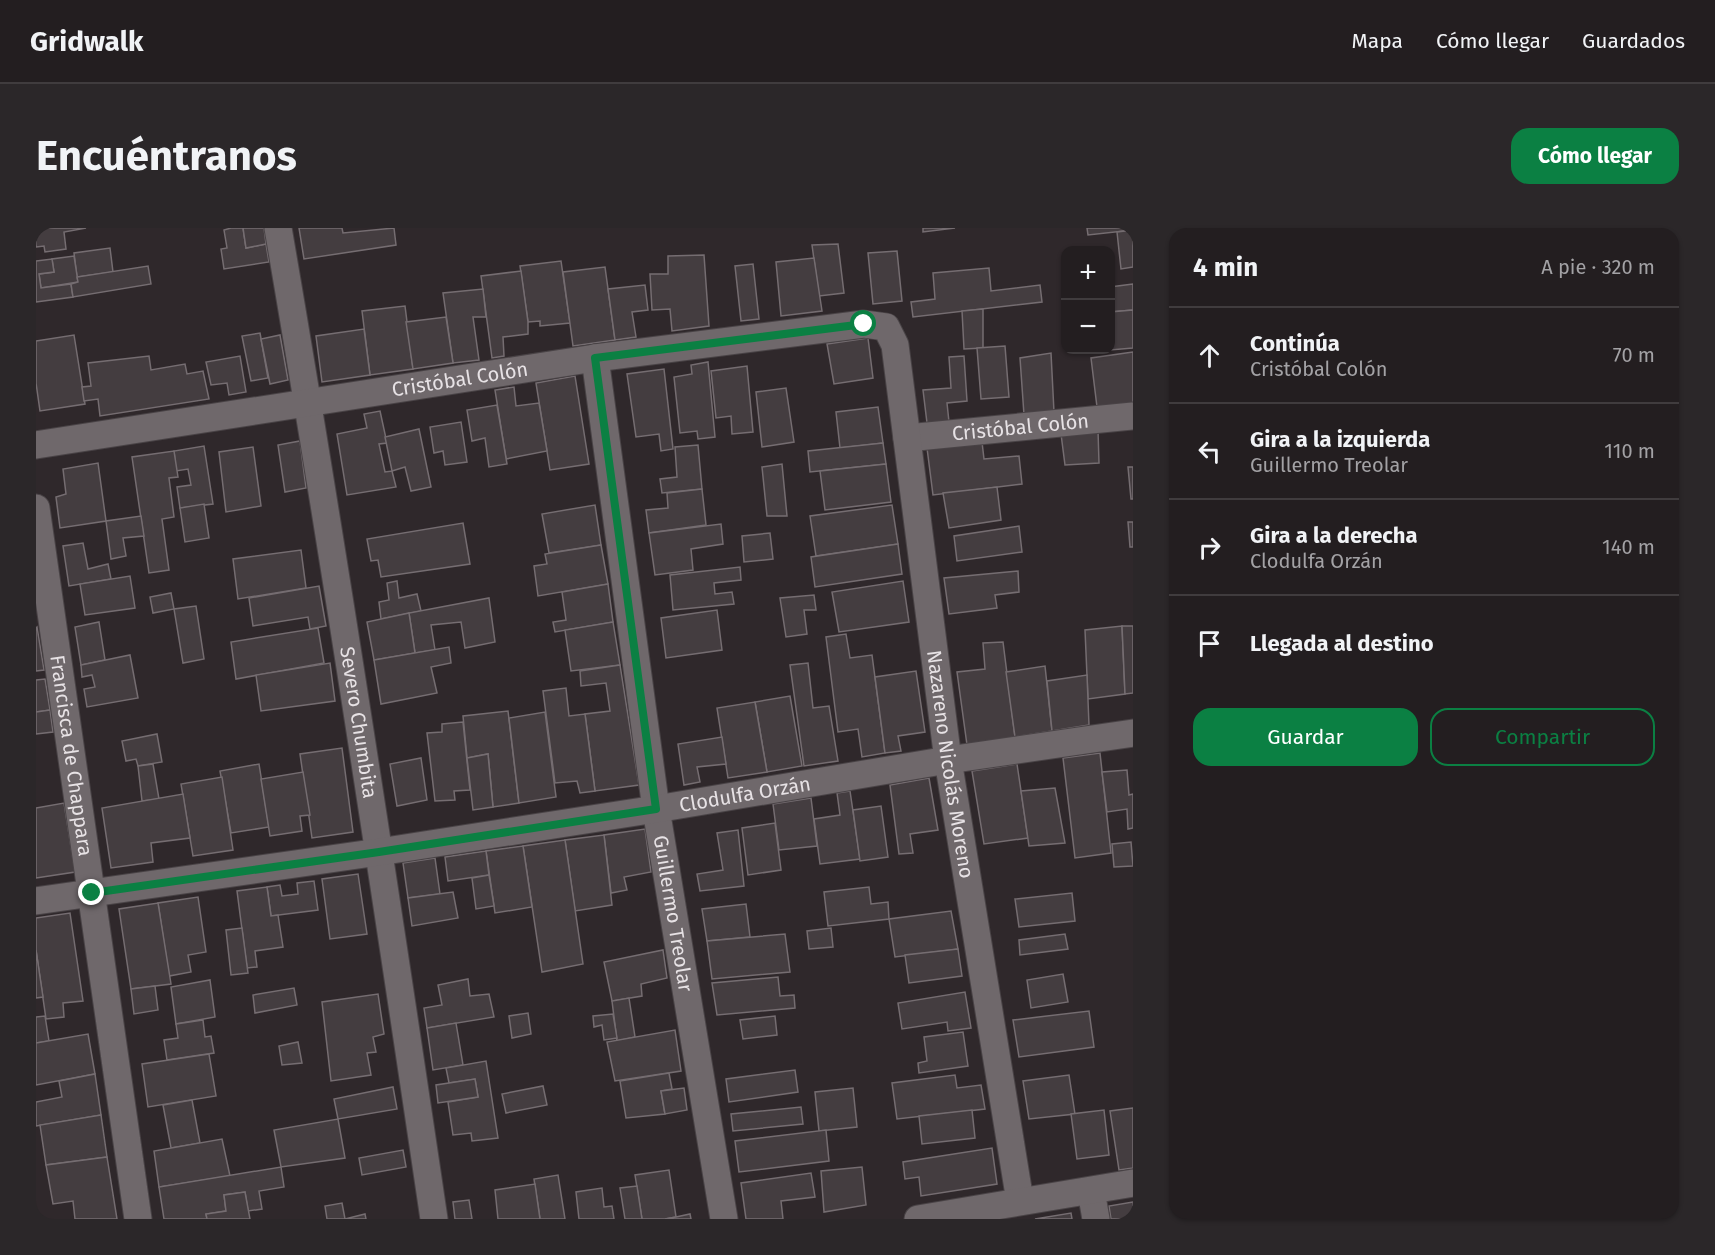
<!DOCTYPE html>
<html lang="es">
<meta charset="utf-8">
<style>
body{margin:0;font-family:"Fira Sans",sans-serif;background:#2b2729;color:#f1f3f6}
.controls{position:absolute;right:18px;top:18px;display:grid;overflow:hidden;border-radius:12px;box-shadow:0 2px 4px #0004}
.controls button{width:54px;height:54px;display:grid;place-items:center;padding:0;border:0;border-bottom:2px solid #403c3e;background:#231e20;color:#f1f3f6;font:30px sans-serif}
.stop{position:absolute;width:18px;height:18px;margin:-14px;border:4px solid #0b8043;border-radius:50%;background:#fff}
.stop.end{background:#0b8043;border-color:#fff;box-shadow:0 2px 6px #0008}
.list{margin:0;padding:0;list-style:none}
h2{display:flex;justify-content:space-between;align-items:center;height:78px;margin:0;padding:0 24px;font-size:26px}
h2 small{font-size:20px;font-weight:400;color:#a3a2a5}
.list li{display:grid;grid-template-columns:39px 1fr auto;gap:18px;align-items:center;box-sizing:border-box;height:96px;padding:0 24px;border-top:2px solid #403c3e}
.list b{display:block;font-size:22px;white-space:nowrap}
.list p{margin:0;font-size:20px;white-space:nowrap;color:#a3a2a5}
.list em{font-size:20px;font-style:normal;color:#a3a2a5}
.actions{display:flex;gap:12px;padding:18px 24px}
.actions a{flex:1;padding:14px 0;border:2px solid #0b8043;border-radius:18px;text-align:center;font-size:21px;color:#0b8043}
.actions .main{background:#0b8043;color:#fff}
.icon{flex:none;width:33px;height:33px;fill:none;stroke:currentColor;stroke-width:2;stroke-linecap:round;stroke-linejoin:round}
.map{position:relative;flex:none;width:1097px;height:991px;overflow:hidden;border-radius:18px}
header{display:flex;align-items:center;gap:36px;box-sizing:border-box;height:84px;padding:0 30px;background:#231e20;border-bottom:2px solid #403c3e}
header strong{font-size:28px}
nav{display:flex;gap:33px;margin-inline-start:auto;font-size:21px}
.intro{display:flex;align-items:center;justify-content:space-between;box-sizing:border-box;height:144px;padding:0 36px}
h1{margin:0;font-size:42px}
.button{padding:15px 27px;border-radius:18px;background:#0b8043;color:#fff;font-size:21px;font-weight:700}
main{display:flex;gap:36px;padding:0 36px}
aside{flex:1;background:#231e20;border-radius:18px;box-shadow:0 2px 4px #0004}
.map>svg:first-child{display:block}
</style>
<header>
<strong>Gridwalk</strong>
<nav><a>Mapa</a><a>Cómo llegar</a><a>Guardados</a></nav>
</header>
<div class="intro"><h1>Encuéntranos</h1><a class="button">Cómo llegar</a></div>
<main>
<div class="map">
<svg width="1097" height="991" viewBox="0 0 1097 991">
<rect width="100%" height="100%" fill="#2f282b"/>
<!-- building -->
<g fill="#443d40" stroke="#756d71" stroke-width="1.5">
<polygon points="1,0 50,0 28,4 30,21 9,24 8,18 0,19 0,7 2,7"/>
<polygon points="195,0 207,0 210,20 230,16 233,34 188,41 185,21 191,20 188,2"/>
<polygon points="207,0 228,0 230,16 210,20"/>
<polygon points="263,0 306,0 307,5 358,0 360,17 268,31"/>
<polygon points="887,0 919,0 887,4"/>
<polygon points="1051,0 1097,0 1097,2 1052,7"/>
<polygon points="1097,2 1097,39 1085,41 1081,4"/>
<polygon points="802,16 808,65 783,68 776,17"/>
<polygon points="74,20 77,44 41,49 38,25"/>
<polygon points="861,23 866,73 837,76 832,25"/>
<polygon points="668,27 673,98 636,103 634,81 616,82 614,46 632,46 632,28"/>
<polygon points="38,28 42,54 5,60 3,46 18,44 16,31"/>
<polygon points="778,30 786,83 745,88 740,34"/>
<polygon points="16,31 18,44 3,46 5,60 35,56 37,69 0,74 0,33"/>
<polygon points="525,33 534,95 504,98 504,93 492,94 484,38"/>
<polygon points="717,36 723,91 705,93 699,38"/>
<polygon points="112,38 115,56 37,69 35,56 42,54 41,49"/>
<polygon points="569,39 579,112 537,118 527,44"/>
<polygon points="953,40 955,63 1004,57 1006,74 877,89 875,74 899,71 897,45"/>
<polygon points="485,43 492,94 492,106 467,109 468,128 456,130 445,48"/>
<polygon points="1097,56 1097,82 1074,84 1074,59"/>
<polygon points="609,57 612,82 596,84 600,109 579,112 572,61"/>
<polygon points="447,61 450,89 437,89 443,132 417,135 407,65"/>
<polygon points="369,78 377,141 334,147 326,83"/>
<polygon points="947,81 947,120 928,121 926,83"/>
<polygon points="1097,82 1097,120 1074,122 1074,84"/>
<polygon points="410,89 417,135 377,141 370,94"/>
<polygon points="328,101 334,147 286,154 280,108"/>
<polygon points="224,105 232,150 215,153 206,108"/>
<polygon points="38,107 49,176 4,183 0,155 0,113"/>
<polygon points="244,107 252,152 234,156 225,111"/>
<polygon points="832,110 837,150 798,156 791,116"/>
<polygon points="969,118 973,169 945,171 941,120"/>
<polygon points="1097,124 1097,176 1061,179 1055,130"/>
<polygon points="1015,125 1018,184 988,187 984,130"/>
<polygon points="113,128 115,142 149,136 151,146 167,143 173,171 64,188 62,171 48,173 46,159 55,158 52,135"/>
<polygon points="204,128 210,164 193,167 191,155 175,157 170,134"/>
<polygon points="928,128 931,173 911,175 913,194 891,195 887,162 915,160 913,129"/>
<polygon points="672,134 679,209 662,211 661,203 644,205 638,149 656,146 655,137"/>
<polygon points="711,138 717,204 696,206 695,188 680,190 675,143"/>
<polygon points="628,141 637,221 625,223 623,206 600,209 591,146"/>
<polygon points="539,148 553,236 514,242 500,155"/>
<polygon points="478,159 480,178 503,175 511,223 470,231 459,162"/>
<polygon points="750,160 758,214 726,219 720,164"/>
<polygon points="461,177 471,236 453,239 449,210 436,213 431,182"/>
<polygon points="842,179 847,215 804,220 800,184"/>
<polygon points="344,183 351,215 343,216 349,244 356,243 360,259 311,267 301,206 331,200 328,186"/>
<polygon points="425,194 431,234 409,237 407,223 398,225 394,199"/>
<polygon points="383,201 395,259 375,263 369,239 356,243 349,209"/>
<polygon points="1062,202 1063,235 1029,237 1025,206"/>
<polygon points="264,213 270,260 249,264 242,217"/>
<polygon points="946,214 948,231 983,228 986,256 897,267 891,220"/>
<polygon points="847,215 850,236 774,244 772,223"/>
<polygon points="662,217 666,261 626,265 624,251 641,249 639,219"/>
<polygon points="168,218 177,276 144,280 141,259 155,257 152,241 140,243 138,223"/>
<polygon points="217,219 225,278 190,284 183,224"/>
<polygon points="138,223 142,249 133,250 138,289 126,291 133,342 113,345 96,229"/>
<polygon points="62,235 70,293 24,300 20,269 30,266 27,241"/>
<polygon points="746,236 751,288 731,288 726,239"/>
<polygon points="850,236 855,274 789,282 784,243"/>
<polygon points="1092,239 1097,239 1097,271 1095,271"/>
<polygon points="961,259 965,292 913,300 907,265"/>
<polygon points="666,261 670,297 613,305 610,282 632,280 631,265"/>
<polygon points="168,276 173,310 149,314 144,280"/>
<polygon points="559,277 565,317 513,325 506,286"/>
<polygon points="856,277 862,316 780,328 774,288"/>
<polygon points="105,288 108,308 87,310 90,328 75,331 70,293"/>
<polygon points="1092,294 1097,294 1097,319 1094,319"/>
<polygon points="427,295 434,336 345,349 342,332 335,333 331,311"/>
<polygon points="685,296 687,316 655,321 657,342 619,347 613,305"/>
<polygon points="983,298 986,324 921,333 918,308"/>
<polygon points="734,305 737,331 708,334 706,308"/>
<polygon points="47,315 52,341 72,336 75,351 33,358 27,318"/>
<polygon points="862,316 866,346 779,359 775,329"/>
<polygon points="565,317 572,356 502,368 498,338 511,336 509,326"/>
<polygon points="265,322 270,360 202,371 197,331"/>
<polygon points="704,339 705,352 678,355 679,366 696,364 698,376 637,382 634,347"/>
<polygon points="982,343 983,364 959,367 961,380 913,386 908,350"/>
<polygon points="94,348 99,380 49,387 44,356"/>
<polygon points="361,353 363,370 381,366 385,383 345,391 343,374 353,372 351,355"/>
<polygon points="867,353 873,394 803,404 796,364"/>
<polygon points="572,356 577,394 519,404 517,394 530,392 526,364"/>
<polygon points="283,358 290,398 274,401 272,389 217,398 213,370"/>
<polygon points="135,365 138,381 117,385 114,369"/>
<polygon points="778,367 780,382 768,382 771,406 750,409 744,370"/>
<polygon points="453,370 459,414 429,420 425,394 395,397 399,422 379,425 373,385"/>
<polygon points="160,378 168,431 147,435 138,381"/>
<polygon points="681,382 686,422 630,430 625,390"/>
<polygon points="373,385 379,425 338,432 331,394"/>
<polygon points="63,394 69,432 45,437 39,399"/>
<polygon points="577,394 584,437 535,443 529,402"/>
<polygon points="1086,398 1089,466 1052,471 1049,402"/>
<polygon points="1086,398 1097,398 1097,465 1089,466"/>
<polygon points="1,399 8,442 0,443 0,400"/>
<polygon points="282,400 288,435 200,451 195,414"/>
<polygon points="810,406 814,430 836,427 849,525 826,529 822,501 802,504 790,409"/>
<polygon points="967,414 979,509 931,517 921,444 949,441 947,415"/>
<polygon points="413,419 415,435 395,439 401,465 345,476 338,432"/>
<polygon points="94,427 102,470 51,479 48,461 59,459 56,447 46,449 45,437"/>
<polygon points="294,435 299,473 225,483 220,447"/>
<polygon points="772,435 777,480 793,478 802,533 768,538 754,437"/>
<polygon points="584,437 603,557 559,563 549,486 574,483 570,455 545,458 544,443"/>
<polygon points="1009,438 1016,503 979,509 970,444"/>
<polygon points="880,443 889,504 862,508 865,523 849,525 839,449"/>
<polygon points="1051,447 1053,497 1016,503 1011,453"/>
<polygon points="9,451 14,482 0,484 0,452"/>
<polygon points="530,460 533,488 549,486 559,563 544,565 541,553 519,555 507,463"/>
<polygon points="754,468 766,538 731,544 719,474"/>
<polygon points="719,474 731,544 692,550 681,480"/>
<polygon points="14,482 17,504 0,506 0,484"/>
<polygon points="472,483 483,575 457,579 452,526 431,530 427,488"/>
<polygon points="509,484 520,569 483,575 473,490"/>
<polygon points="427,494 434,562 418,563 419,572 399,573 391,505 406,504 406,496"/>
<polygon points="121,506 126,534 102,538 100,531 90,533 86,513"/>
<polygon points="686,509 690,536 661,539 664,554 648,557 642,516"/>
<polygon points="306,520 317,604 276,610 264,526"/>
<polygon points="1064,525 1075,625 1039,630 1027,530"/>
<polygon points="452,526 457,579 437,582 431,530"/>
<polygon points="385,530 391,572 361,578 354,536"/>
<polygon points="117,536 123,571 106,573 102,538"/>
<polygon points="223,536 233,599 195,605 184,543"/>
<polygon points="981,536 992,610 948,616 936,543"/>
<polygon points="1091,542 1093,567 1097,566 1097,600 1092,601 1091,581 1071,584 1066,544"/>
<polygon points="267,544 274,587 264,588 266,603 234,608 225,551"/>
<polygon points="186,549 197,622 157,628 145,556"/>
<polygon points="893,550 902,602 874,606 877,625 863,626 854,557"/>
<polygon points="1019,560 1029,615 993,618 985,563"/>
<polygon points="814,563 824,631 784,636 778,591 804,587 801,565"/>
<polygon points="147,566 154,610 115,615 117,634 75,640 66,580"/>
<polygon points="775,570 781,618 743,622 737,576"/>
<polygon points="28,575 39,644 0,650 0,580"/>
<polygon points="845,578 852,629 824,633 817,582"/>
<polygon points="739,595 745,642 712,647 706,600"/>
<polygon points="609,601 615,644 588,649 591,662 575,665 568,607"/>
<polygon points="702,602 708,658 664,663 661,646 687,642 681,605"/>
<polygon points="568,607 576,677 539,683 529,612"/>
<polygon points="529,612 547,736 506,744 487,618"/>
<polygon points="1095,614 1097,638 1078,639 1076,616"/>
<polygon points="487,618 496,679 459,685 450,623"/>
<polygon points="450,623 453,647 412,653 409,629"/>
<polygon points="399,630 404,666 372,670 367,635"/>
<polygon points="322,646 331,706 294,711 286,651"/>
<polygon points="453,647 458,678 440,681 436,650"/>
<polygon points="278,653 282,682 235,688 231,659 244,657 246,668 262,666 261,655"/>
<polygon points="231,659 235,688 242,687 247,719 219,723 221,739 211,740 201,663"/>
<polygon points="833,659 835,676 852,674 853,691 792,698 788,664"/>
<polygon points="417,664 422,690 376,698 372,670"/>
<polygon points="1036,665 1039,693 983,699 979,671"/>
<polygon points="162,669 170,724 152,727 155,744 133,748 122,675"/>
<polygon points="122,675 135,756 95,761 83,681"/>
<polygon points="710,676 714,709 671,713 666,681"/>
<polygon points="915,683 922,721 859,729 853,691"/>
<polygon points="34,685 47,773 27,775 28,789 10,791 0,722 0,690"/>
<polygon points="206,700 212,745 195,747 190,702"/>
<polygon points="795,700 797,719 773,721 771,703"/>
<polygon points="749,706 754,744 676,751 671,713"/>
<polygon points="1029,706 1032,721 984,727 983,712"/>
<polygon points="922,721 926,748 873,755 869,727"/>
<polygon points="0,722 7,769 0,770"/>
<polygon points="627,722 631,750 605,756 606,768 576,773 568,734"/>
<polygon points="1027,746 1032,774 995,780 991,752"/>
<polygon points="742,749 744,768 758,767 759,780 681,787 676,755"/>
<polygon points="432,751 434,768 453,766 458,789 391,800 388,780 406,777 402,757"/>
<polygon points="174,752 179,789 140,796 135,759"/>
<polygon points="119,758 122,782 98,786 95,761"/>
<polygon points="258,760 261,777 219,785 217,767"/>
<polygon points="929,764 935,800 912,803 911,794 866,801 862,775"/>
<polygon points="342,766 348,806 337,809 340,824 331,825 335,847 295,853 286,774"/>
<polygon points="593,770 599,809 581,813 576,773"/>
<polygon points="1053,783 1058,819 983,829 977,792"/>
<polygon points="492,785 495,806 476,810 473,788"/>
<polygon points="577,786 581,810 568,812 566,797 558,799 557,788"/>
<polygon points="9,788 13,813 0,815 0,789"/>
<polygon points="739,788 741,807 707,811 704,792"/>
<polygon points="167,792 169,809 175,808 178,825 131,832 128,812 142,810 140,796"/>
<polygon points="420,795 427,837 397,842 391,800"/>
<polygon points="639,802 645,843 579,853 571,814"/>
<polygon points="927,804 932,838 883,845 882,835 891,833 888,809"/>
<polygon points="52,806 59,846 0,857 0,815"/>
<polygon points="262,814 266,835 246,837 243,818"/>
<polygon points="173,826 180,868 112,879 106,836"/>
<polygon points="450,833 462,910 436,913 435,905 417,907 412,874 442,869 439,851 413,855 410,840"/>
<polygon points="759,842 762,864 693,874 690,851"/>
<polygon points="633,845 636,861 625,863 629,886 590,890 584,853"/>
<polygon points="59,846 65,887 0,898 0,874 26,869 23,853"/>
<polygon points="919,847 921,860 945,857 949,881 861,891 856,855"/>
<polygon points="1033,847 1039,886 993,891 987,853"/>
<polygon points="439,851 442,869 402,875 400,857"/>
<polygon points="507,858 511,877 470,885 466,866"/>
<polygon points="357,859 361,881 302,891 298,871"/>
<polygon points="648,860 651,882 629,886 625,863"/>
<polygon points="817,860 821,899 783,903 779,864"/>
<polygon points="156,872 164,915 135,920 127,877"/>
<polygon points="765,879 767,896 697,903 695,886"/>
<polygon points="1097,880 1097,940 1083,942 1074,883"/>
<polygon points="936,882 939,910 886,916 883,888"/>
<polygon points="1068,882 1073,927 1041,931 1035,886"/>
<polygon points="65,887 71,929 10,937 4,897"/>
<polygon points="302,891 309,930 245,939 238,902"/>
<polygon points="790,902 793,933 703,944 699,913"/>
<polygon points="186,911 194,948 123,959 118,923"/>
<polygon points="956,920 961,956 885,968 883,949 869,951 867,934"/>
<polygon points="367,922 370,939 326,947 323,930"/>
<polygon points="71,929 81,991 39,991 37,973 17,976 10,937"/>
<polygon points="245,939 248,959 223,963 226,981 212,983 209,964 188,967 190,983 170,986 171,991 128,991 123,959"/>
<polygon points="826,939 830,977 788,984 785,943"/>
<polygon points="633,942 640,989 629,991 606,991 599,947"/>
<polygon points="775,945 779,969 745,973 747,991 710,991 705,955"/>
<polygon points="522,947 529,991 504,991 498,951"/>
<polygon points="499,956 504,991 462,991 459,962"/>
<polygon points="601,958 606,991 589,991 584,960"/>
<polygon points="566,960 568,979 576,978 578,991 543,991 540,964"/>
<polygon points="209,964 214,991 171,991 170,986 190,983 188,967"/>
<polygon points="433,972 436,991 419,991 417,974"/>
<polygon points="1097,974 1097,991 1075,991 1073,978"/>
<polygon points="306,975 309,991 329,986 330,991 291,991 289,978"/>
<polygon points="1035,985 1036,991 999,991"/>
<polygon points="654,986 655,991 629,991 640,989"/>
</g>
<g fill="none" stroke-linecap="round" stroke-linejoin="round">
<!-- street casing -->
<g stroke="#494346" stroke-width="29">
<g id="street">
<path id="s1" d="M 242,0 C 299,330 349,660 398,991"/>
<path id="s2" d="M 559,130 L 620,581 L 688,991"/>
<path id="s3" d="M 871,210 L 1097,188"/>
<path id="s4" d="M 0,217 L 559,130 L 828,96 L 850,99 L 859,117 L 912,532 L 984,973"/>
<path id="s5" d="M 0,280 L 102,991"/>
<path id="s6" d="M 0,673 L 343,624 L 620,581 L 912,532 L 1097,505"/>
<polyline points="1055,963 1060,991"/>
<polyline points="882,991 1097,955"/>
</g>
</g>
<!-- street -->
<use href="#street" stroke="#6f686b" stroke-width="27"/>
</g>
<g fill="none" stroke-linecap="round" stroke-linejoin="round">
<!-- route -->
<polyline stroke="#0b8043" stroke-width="8" points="56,665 343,624 620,581 559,130 828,96"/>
</g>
<g text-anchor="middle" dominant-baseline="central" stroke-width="5" stroke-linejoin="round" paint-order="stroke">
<!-- street labels -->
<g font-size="20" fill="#e7e2e5" stroke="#251f22">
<text stroke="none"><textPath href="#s4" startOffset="429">Cristóbal Colón</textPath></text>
<text stroke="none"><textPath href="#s3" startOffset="114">Cristóbal Colón</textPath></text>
<text stroke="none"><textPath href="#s1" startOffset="501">Severo Chumbita</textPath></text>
<text stroke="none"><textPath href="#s5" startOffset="250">Francisca de Chappara</textPath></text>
<text stroke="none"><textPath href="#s4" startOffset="1302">Nazareno Nicolás Moreno</textPath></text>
<text stroke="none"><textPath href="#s6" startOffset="717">Clodulfa Orzán</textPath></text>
<text stroke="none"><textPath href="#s2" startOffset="561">Guillermo Treolar</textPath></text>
</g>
</g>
</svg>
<div class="controls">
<button>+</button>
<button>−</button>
</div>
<div class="stop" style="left:828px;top:96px"></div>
<div class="stop end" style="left:56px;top:665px"></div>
</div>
<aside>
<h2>4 min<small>A pie · 320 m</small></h2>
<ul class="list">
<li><svg class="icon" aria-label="ahead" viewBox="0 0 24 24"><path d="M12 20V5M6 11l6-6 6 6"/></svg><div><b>Continúa</b><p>Cristóbal Colón</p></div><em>70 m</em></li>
<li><svg class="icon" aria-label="left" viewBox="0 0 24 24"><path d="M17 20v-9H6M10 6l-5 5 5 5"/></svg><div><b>Gira a la izquierda</b><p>Guillermo Treolar</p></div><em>110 m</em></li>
<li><svg class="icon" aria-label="right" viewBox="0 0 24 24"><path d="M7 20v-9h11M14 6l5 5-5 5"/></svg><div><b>Gira a la derecha</b><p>Clodulfa Orzán</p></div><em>140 m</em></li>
<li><svg class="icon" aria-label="arrive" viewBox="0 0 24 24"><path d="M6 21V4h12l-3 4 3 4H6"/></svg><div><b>Llegada al destino</b></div></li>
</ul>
<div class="actions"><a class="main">Guardar</a><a>Compartir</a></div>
</aside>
</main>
